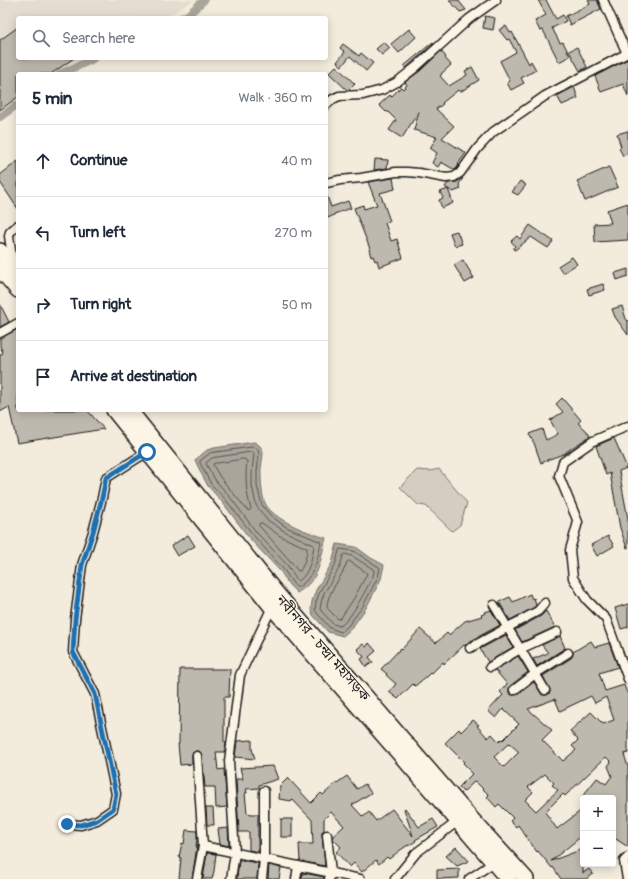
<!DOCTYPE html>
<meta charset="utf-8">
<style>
body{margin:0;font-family:Pangolin,"Noto Sans Bengali",sans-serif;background:#f6f6f7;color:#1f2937}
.controls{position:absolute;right:12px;bottom:12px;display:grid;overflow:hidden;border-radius:4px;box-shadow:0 2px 10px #0003}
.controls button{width:36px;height:36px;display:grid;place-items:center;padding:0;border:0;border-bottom:1px solid #e0e1e3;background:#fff;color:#1f2937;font:20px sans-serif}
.stop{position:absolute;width:12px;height:12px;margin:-9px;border:3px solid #1f6fb2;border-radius:50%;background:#fff}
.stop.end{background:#1f6fb2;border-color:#fff;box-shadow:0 1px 4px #0008}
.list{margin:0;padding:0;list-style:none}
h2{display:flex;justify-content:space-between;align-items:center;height:52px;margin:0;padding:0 16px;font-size:17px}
h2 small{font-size:13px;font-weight:400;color:#747a83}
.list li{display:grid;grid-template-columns:26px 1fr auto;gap:12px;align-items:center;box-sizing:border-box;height:72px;padding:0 16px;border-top:1px solid #e0e1e3}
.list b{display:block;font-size:15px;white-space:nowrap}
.list em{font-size:13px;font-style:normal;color:#747a83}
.icon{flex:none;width:22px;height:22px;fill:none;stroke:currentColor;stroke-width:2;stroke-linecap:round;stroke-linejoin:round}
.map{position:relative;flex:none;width:628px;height:879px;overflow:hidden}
.search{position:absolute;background:#fff;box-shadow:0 2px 10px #0003;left:16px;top:16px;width:312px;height:44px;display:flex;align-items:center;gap:10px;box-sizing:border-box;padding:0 14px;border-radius:4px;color:#747a83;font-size:15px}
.panel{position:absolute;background:#fff;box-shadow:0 2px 10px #0003;left:16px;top:72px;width:312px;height:340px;border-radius:4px}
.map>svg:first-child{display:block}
</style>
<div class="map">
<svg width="628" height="879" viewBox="0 0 628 879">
<rect width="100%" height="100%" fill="#f3ecdd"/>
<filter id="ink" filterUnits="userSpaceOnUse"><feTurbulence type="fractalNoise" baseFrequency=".025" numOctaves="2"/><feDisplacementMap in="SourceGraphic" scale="8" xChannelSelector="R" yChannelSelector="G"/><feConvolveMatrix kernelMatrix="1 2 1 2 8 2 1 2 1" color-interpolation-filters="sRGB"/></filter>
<g filter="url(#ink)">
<!-- built -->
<polygon fill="#e3ddcf" points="0,0 194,0 164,18 18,18 18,58 81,58 56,74 18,74 18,98 0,109"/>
<!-- green -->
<polygon fill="#d3cec1" stroke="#78756e" points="439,469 467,503 460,525 452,531 426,506 418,505 400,487 417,470 430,471"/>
<!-- water -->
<g fill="#aaa59b" stroke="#716e68">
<path d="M 254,442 L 259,445 C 261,447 263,450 263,453 C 263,460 260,468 261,475 C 261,482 262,497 265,503 C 273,520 309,533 326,538 C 319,563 321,578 297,593 L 289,585 L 281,572 L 250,539 L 223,503 L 208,486 L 201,473 L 195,460 L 207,450 L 214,448 Z"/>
<polygon points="337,544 356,547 371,558 384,565 381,579 366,608 351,629 343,636 328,632 313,615 311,610 312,601 316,590 332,563"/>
</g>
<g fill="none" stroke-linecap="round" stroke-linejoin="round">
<!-- shore -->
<g stroke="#55534f" stroke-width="1">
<path d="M 253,447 L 257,448 L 259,453 L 257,472 L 257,486 L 262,505 L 270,515 L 286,527 L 321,542 C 318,559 314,578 298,587 L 296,587 L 292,582 L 284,570 L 254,536 L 226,500 L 211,484 L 200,463 L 200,461 L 210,453 Z"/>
<path d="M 251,452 L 253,452 L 254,454 L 252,472 L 252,486 L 256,505 L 258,508 L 266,519 L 284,531 L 314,545 C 312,558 310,572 299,581 L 296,579 L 288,566 L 257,533 L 230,497 L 216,481 L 206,464 L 207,462 L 212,458 Z"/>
<path d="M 244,459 L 247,461 C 245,477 246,493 251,509 L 249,511 L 247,510 L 220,477 L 213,465 L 214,463 L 217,463 Z"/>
<path d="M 260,523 L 262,523 L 280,536 L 307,548 C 307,556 304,564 300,571 L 298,571 L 292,563 L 262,529 L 259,526 Z"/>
<polygon points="340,549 354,551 369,561 379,567 380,568 378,577 363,606 348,626 341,632 330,628 317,613 315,610 316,602 320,591 335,565"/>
<path d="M 345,554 L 352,556 L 373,569 L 374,571 L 373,576 C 366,589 352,619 340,626 L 333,624 L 323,613 L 320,609 L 321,603 L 324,593 L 340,567 L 343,556 Z"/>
<path d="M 349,561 L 366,572 L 367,574 L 353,600 L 340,619 L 338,619 L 327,608 C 326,593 343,577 347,562 Z"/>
</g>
<!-- canal -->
<g stroke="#aaa59b" stroke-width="8">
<polyline points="181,18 189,14 204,0"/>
<polyline points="60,74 91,60 94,58"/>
<polyline points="0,117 18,104"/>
</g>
</g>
<!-- building -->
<g fill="#beb9ae" stroke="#1c1c1c" fill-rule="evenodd">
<polygon points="449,0 458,0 466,10 460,12"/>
<polygon points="538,0 546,0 556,19 563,15 566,21 552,28 560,43 563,42 570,56 559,62 543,30 540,31 535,21 546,15"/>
<polygon points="588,0 597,0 601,9 570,25 566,16 590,4"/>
<polygon points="485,16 495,18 493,30 483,28"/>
<polygon points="506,26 510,33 512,32 529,64 531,61 536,70 521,78 524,83 511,90 507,83 510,81 500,61 516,52 509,39 507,40 499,30"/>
<polygon points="18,27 18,58 74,58 51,74 18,74 18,97 0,110 0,40"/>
<polygon points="409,29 416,37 399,53 391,44"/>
<polygon points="384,42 390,48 382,55 376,49"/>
<polygon points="433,42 434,43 406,68 404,66"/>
<polygon points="343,44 359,56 361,53 373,63 366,71 350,56 342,66 337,62 345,52 340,48"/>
<polygon points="577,47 587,67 580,71 569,51"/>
<polygon points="441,51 446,57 445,58 451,65 441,74 442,74 440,76 449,86 467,75 465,71 472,67 479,80 460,92 458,90 442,103 443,104 436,109 454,126 442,138 466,153 458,164 459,165 455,170 441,162 438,167 432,163 437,153 430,148 437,137 414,130 419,111 402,138 389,130 396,120 387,111 386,112 379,105 390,95 391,97 401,87 403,89 407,85 405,82 420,71"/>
<polygon points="628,59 628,96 623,84 601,92 595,76"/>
<polygon points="336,66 355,84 349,90 347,90 329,73"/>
<polygon points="574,87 578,98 562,105 557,96"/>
<polygon points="628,131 628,153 623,156 619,148 621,147 617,134"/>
<polygon points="375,159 388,160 387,168 374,170"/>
<polygon points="18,161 18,209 0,182 0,175"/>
<polygon points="609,167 618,187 585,201 577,181"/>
<polygon points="393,178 395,189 380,193 390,221 385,223 391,241 397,239 403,258 379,267 377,260 375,261 373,256 371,257 369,249 370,249 354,208 363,205 364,209 377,205 368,182"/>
<polygon points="463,178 459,184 461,189 453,192 445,187 448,183 457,182"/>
<polygon points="520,181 526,185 518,195 512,192"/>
<polygon points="448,189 453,203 442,208 439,200 443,198 440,192"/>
<polygon points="326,196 327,196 331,207 348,201 351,208 334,214 334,215 328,218 326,213"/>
<polygon points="628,203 628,240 595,242 594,224 611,223 607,210"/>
<polygon points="530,225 553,241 548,248 531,237 515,250 513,249 515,246 511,241 517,236 520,239"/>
<polygon points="457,231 462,244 455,246 450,233"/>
<polygon points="572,257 577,264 563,273 558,266"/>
<polygon points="463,260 474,278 465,283 454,265"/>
<polygon points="628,269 628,276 617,280 615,273"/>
<polygon points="603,284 605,290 589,295 587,289"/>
<polygon points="0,304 9,322 0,327"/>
<polygon points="622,306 626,319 628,321 628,335 615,317 612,309"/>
<polygon points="18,329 18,410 87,410 104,429 17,443 9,407 0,412 0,355 3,353 0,346 0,338"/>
<polygon points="562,398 581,420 578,423 586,430 590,436 566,452 566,453 547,460 548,460 541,463 534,443 529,434 534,432 542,429 546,440 558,434 550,420 563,412 556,404"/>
<polygon points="614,438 627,468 619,471 628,519 628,548 627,548 620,528 610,473 606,475 596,446"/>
<polygon points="188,535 195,546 177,556 171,546"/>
<polygon points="608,536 614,546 597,556 591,545"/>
<polygon points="530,594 532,599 534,598 536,604 535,607 510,620 499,602 510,597 513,602"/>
<polygon points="628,604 628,627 621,629 615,608"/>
<polygon points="491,610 500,625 467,643 465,646 464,645 444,664 443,662 432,673 431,672 427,676 415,686 413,684 398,699 389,692 396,684 386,675 387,674 381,669 401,648 402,649 420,629 436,643 447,633 449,635 465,621 482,616 481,615 486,613 485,612"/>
<polygon points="546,611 555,627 522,642 515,630 541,616"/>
<polygon points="506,635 513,647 488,662 480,649"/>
<polygon points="560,636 565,648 537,666 533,659 548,653 542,645"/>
<path d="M 591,641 L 595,647 L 609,643 L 618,667 L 599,673 L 605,691 L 624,685 L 627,693 L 628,693 L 628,753 L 624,754 L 628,767 L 628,847 L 613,837 L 613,798 L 581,798 L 597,778 L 606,784 L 612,776 L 608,766 L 611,762 L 606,757 L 565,796 L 563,794 L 545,812 L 557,829 L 583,809 L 583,835 L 551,861 L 583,849 L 583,873 L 589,869 L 593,874 L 586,879 L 561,879 L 553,867 L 552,868 L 538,851 L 537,852 L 518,825 L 516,827 L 510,821 L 513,818 L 499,804 L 496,807 L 487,797 L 489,795 L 475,781 L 463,792 L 459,787 L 472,774 L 469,771 L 470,770 L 463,763 L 464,762 L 445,743 L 459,729 L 461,732 L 473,720 L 479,725 L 477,726 L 488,738 L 492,734 L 499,742 L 502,739 L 503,740 L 519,724 L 503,709 L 496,718 L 488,711 L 503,695 L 500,692 L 507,684 L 495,670 L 518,656 L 528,672 L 510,686 L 509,688 L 509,693 L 512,695 L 517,695 L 534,682 L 542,695 L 547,695 L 550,693 L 550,690 L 543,676 L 571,658 L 573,655 L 573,652 ZM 591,696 L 595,703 L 606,697 L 614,720 L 603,724 L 591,712 L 570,731 L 578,740 L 572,746 L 576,750 L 563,761 L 542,740 L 552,730 L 528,709 L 555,699 L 560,711 ZM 509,743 L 519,752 L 504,767 L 494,757 ZM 545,774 L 554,783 L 552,785 L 558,790 L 536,811 L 525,800 L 533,792 L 528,787 Z"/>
<polygon points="369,643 376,651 369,657 373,662 366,667 361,659 364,657 357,649 363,644 366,647"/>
<polygon points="180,669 230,669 229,697 224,697 224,742 226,742 225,752 216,752 218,770 224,769 227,807 216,808 215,787 205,787 202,756 201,753 199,751 196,751 192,753 192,764 180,765 178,744 179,744"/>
<polygon points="252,740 252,749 255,759 235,757 237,741"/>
<polygon points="273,766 278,779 259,785 259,788 246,789 247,793 245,793 247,813 252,814 258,814 258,852 249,850 249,832 239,832 236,779 243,779 240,768"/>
<polygon points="347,776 357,789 365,784 371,793 352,805 363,817 369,812 376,821 392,809 413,836 404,809 405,808 419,827 433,819 438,827 415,840 416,841 408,846 408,845 399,851 389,859 387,857 379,864 376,860 362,872 354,863 350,867 336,852 341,847 333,839 333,836 344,826 331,812 324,819 324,830 322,832 322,835 325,866 300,861 299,844 313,844 312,820 292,799 292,801 279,799 280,786 288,778 311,803 321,793 323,795 334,785"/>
<polygon points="206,808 213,808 214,825 207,825"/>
<rect x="281" y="819" width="11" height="18"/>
<polygon points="228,828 229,846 220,844 218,829"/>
<polygon points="186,830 197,831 197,840 196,846 197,846 192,879 179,879 181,858 179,857 182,843 184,844"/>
<polygon points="456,847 469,861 457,866 446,856"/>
<polygon points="207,853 216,854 214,871 212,879 203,879"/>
<polygon points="239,860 258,863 257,879 237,879"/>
<polygon points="269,865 281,868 279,879 268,879"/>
<polygon points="459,869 459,878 437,879 437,870"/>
<polygon points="303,873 324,877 324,879 302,879"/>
</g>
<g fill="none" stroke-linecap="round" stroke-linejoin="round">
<!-- street casing -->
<g stroke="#1c1c1c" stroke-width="11">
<g id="street">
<polyline points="326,105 333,99 339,96 363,95 382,90 397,82 416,67 469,19 496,0"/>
<polyline points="326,183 340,180 361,178 396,172 407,172 419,173 446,178 454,177 460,173 478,148 493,132 545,96 624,55 626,52 625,49 603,0"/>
<polyline points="13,264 9,236 10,232 18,225"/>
<polyline points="0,333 18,323"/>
<polyline points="628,426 593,441 563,462 559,476 578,522 570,550 573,578 587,600 606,619 628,679"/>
<polyline points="494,605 545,690"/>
<polyline points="470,648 538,611 545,603"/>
<polyline points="490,667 520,649 557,632"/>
<polyline points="514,690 535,674 568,653"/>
<polyline points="67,824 81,825 97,820 113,809 116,794 95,694 73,652 75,619 82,565 93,532 102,498 106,478 147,452"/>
<polyline points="327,835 331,873 329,879"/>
<polyline points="203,846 360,879"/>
<polyline points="197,879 203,846 197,756"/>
<polyline points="231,879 235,853 229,761 240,675 272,607"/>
<polyline points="262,879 264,859 264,791"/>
<polyline points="296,879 298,866"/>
<polyline points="395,879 416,853 458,821"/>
<polyline points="469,879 493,863"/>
<polyline points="627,879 624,861 628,857"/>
</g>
</g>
<!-- highway casing -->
<g stroke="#1c1c1c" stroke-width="18">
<g id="highway">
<polyline points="0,251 18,274"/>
<polyline points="0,269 18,290"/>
<polyline points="114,410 272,607 458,821 508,879"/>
<polyline points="129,410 276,593 466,813 526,879"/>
</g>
</g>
<!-- street -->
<use href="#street" stroke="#fcf5e5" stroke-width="8"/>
<!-- highway -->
<use href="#highway" stroke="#fcf5e5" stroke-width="15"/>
</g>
</g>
<g fill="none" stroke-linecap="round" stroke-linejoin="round" filter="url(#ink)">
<!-- route -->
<polyline stroke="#1f6fb2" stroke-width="5" points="67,824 81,825 97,820 113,809 116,794 95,694 73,652 75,619 82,565 93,532 102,498 106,478 147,452"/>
</g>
<g text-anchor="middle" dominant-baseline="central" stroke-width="3" stroke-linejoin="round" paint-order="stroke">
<!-- street labels -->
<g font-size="14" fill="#1c1c1c" stroke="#fcf5e5">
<text transform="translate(323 648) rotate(49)">নবীনগর - চন্দ্রা মহাসড়ক</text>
</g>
</g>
</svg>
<div class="controls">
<button>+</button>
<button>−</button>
</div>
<div class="stop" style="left:147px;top:452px"></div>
<div class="stop end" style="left:67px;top:824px"></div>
<div class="search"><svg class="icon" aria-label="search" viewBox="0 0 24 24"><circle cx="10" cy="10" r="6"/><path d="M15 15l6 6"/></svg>Search here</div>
<section class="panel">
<h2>5 min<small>Walk · 360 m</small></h2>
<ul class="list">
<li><svg class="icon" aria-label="ahead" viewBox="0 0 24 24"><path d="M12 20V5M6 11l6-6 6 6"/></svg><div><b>Continue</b></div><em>40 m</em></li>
<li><svg class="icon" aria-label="left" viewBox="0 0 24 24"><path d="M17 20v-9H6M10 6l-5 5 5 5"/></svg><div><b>Turn left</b></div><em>270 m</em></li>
<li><svg class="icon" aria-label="right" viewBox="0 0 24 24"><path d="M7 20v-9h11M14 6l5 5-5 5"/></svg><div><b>Turn right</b></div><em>50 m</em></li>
<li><svg class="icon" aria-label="arrive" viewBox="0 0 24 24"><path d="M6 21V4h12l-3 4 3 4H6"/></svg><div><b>Arrive at destination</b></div></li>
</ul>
</section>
</div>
